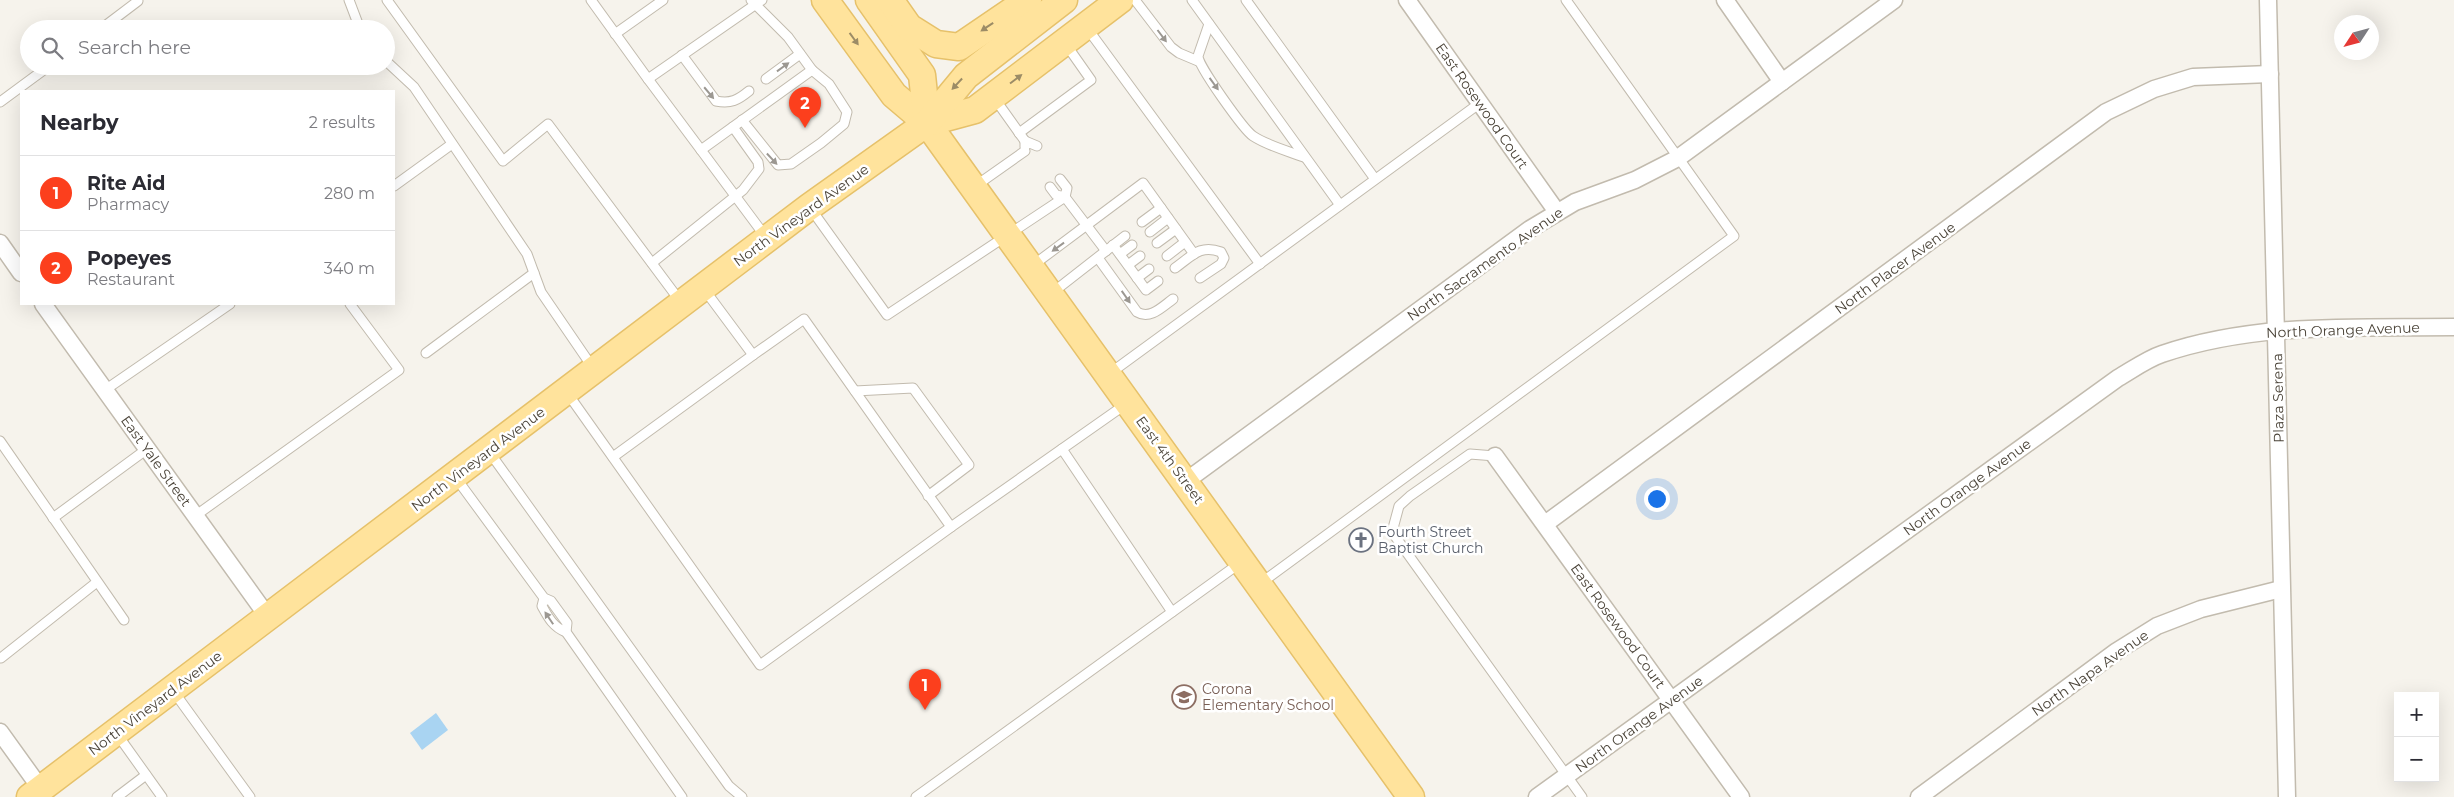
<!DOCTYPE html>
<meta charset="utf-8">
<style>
body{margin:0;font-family:Montserrat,sans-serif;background:#f7f7f7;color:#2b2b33}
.controls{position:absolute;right:15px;bottom:15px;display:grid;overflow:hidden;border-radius:0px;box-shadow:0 5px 20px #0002}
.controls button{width:45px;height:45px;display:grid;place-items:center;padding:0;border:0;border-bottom:1px solid #e1e1e2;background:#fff;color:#2b2b33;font:25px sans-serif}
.compass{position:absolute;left:2334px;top:15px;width:45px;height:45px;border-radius:50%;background:#fff;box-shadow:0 5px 20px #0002;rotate:234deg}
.you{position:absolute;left:1656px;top:498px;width:18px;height:18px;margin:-12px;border:4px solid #fff;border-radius:50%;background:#1a73e8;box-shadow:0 0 0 8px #1a73e833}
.badge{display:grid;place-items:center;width:32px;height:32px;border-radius:50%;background:#fc3f1d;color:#fff;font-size:16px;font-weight:700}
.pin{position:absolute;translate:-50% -41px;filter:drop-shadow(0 1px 2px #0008)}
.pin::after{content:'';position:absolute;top:26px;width:18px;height:15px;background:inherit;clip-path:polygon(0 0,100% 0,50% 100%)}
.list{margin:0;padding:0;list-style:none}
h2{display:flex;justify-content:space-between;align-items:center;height:65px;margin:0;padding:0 20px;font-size:21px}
h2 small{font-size:16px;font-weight:400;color:#7c7c81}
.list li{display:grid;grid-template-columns:32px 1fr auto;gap:15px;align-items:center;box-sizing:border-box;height:75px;padding:0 20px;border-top:1px solid #e1e1e2}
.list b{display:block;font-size:19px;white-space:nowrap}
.list p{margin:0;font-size:16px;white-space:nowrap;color:#7c7c81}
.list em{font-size:16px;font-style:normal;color:#7c7c81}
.icon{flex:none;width:28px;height:28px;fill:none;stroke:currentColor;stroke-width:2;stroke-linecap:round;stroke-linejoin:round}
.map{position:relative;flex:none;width:2454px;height:797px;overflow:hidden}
.search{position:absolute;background:#fff;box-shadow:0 5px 20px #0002;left:20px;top:20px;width:375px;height:55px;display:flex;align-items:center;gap:12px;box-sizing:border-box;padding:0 18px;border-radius:28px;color:#7c7c81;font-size:19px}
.panel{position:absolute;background:#fff;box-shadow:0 5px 20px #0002;left:20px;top:90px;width:375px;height:215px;border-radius:0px}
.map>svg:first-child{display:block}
</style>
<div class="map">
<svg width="2454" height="797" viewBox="0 0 2454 797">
<rect width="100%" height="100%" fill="#f6f3ec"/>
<!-- water -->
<polygon fill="#a9d4f2" points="436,713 448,730 422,750 410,733"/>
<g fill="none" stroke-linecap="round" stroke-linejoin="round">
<!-- lane casing -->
<g stroke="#c2bbae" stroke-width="11">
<g id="lane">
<polyline points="349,0 360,29"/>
<polyline points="387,0 503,161 548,124 680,301"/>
<polyline points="591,0 648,79 762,0"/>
<polyline points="751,0 788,37 812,70 701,150 765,236"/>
<polyline points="1135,0 1171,47 1179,53 1198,61"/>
<polyline points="1192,0 1340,205"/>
<polyline points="1246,0 1375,179"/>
<path d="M 1209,24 L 1198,56 C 1198,66 1244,130 1253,136 C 1268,146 1288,151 1304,157"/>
<polyline points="1087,28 1260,264"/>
<polyline points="101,29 138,1 137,0"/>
<polyline points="615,34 663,0"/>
<path d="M 682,55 L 716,101 C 731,104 738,100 749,91"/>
<polyline points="386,61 414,87 527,254 541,292 593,368"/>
<polyline points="648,79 701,150"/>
<polyline points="766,79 800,54"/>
<polyline points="995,99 1025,141"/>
<polyline points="0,102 49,66"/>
<polyline points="742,120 778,165 791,164 821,143 844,124 847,112 829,84 812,70"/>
<polyline points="1019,133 1091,80 1065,43"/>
<polyline points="1025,147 1025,141 1037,146"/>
<polyline points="394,186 452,144"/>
<polyline points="974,187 1025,151"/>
<polyline points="1050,187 1056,195 1065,197 1067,188 1060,179"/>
<polyline points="811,209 887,315 1065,197 1106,251"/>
<polyline points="1142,222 1161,208"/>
<polyline points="1150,232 1168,218"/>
<polyline points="1157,243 1176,229"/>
<polyline points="1113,245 1146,290 1158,281"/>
<polyline points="1120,254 1132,245"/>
<polyline points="1167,256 1185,242"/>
<path d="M 1098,258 L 1137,312 C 1150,320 1162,307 1173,299"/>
<polyline points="652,263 743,190 759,169 758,162 733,127"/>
<polyline points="1128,265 1140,256"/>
<polyline points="1032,266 1143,183 1194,254"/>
<path d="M 1175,268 C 1192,256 1200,244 1221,252 L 1224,258 L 1221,264 L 1200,278"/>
<polyline points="1137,278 1149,269"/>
<polyline points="1052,293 1125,236"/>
<polyline points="426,353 534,273"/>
<polyline points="1109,374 1480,103"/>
<polyline points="105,390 230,304"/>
<polyline points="855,391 913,388 969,465 928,496"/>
<polyline points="568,394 760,665 951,527 804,319 753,355 704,289"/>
<polyline points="0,441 124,620"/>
<polyline points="1062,449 1172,612"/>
<polyline points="490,453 729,786 742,797"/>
<polyline points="1495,456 1470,454 1410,496 1399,506 1392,532 1582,797"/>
<polyline points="613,457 753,355"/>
<polyline points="456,478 544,598 551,601 567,623 566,632"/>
<polyline points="195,516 399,370 350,304"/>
<polyline points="53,518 147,449"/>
<polyline points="951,527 1126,404"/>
<polyline points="1261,583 1734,236 1566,0"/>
<path d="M 544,598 L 542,606 C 548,617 553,627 566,632 L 682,797"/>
<polyline points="1,658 97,582"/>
<polyline points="174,692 250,797"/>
<polyline points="117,734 162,797"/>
<polyline points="117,797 146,775"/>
<polyline points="916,797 1240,563"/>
</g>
</g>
<!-- street casing -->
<g stroke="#c2bbae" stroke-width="19">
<g id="street">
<polyline points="1407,0 1557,212"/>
<polyline points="1725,0 1782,82"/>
<polyline points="2268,0 2287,797"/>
<polyline points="0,243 21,273"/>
<polyline points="43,304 268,617"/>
<polyline points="1495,456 1741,797"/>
<polyline points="1186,481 1530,229 1575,202 1635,180 1678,158 1894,0"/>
<polyline points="1545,524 2106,112 2154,89 2193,77 2270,74"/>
<polyline points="0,732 41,789"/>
<path d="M 1537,797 L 2118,378 C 2132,370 2147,359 2162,354 C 2255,322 2357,328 2454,327"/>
<polyline points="1919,797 2117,651 2157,626 2201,609 2281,589"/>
</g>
</g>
<!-- primary casing -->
<g stroke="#e6c16a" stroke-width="29">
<g id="primary">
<polyline points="825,0 894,95 927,123 1411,797"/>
<polyline points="869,0 922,75 927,123"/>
<polyline points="890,0 909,27 936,44 959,47 1028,0"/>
<polyline points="927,123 975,110 1120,0"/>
<polyline points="30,797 809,207 927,123 966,76 1064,0"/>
</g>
</g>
<!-- lane -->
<use href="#lane" stroke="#fff" stroke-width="9"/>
<!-- street -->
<use href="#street" stroke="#fff" stroke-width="16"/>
<!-- primary -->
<use href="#primary" stroke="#ffe39c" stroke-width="26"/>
</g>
<!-- one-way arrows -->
<defs><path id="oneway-solid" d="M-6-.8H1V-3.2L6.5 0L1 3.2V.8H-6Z" transform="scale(1.25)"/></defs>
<g fill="#9c8c66">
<use href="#oneway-solid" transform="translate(987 27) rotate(146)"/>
<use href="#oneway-solid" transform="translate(854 39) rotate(54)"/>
<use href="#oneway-solid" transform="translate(1016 79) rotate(-37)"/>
<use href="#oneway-solid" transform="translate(957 84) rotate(133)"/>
</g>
<g fill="#9c9892">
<use href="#oneway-solid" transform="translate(1162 36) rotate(53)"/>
<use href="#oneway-solid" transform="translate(783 67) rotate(-36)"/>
<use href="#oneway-solid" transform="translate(1214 84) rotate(54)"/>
<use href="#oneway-solid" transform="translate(709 93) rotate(50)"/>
<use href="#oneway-solid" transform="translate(772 159) rotate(47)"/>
<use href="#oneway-solid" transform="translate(1058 247) rotate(144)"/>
<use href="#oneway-solid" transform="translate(1126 297) rotate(55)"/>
<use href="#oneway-solid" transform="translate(549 618) rotate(-124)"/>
</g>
<!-- icons -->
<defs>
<g id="church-ring" transform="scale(1.25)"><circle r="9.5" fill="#fff" stroke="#6b7280" stroke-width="1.5"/><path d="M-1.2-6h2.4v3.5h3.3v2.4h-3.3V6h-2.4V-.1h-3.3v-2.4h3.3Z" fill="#6b7280"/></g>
<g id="school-ring" transform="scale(1.25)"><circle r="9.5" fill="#fff" stroke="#8d6e63" stroke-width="1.5"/><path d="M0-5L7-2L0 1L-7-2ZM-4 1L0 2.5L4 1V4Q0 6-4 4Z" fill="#8d6e63"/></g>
</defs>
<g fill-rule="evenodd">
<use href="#church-ring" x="1361" y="540"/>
<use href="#school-ring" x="1184" y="697"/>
</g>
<g text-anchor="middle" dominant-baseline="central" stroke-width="5" stroke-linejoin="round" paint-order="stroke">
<!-- street labels -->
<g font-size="14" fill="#4b4439" stroke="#fff">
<text transform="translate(1482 106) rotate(55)">East Rosewood Court</text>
<text transform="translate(801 215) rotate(-36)">North Vineyard Avenue</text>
<text transform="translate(1485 264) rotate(-35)">North Sacramento Avenue</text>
<text transform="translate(1895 268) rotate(-36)">North Placer Avenue</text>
<text transform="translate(2343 330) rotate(-2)">North Orange Avenue</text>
<text transform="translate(2278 398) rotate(-91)">Plaza Serena</text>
<text transform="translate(478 459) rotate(-37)">North Vineyard Avenue</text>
<text transform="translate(1170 460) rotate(54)">East 4th Street</text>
<text transform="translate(156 461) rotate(54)">East Yale Street</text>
<text transform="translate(1967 487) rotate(-36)">North Orange Avenue</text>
<text transform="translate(1618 626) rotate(54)">East Rosewood Court</text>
<text transform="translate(2090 673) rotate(-35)">North Napa Avenue</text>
<text transform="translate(155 703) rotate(-37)">North Vineyard Avenue</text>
<text transform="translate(1639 724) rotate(-36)">North Orange Avenue</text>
</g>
<!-- worship labels -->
<g font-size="14" fill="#5b616d" stroke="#fff" text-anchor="start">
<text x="1378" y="532">Fourth Street<tspan x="1378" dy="16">Baptist Church</tspan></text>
</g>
<!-- education labels -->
<g font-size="14" fill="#785e54" stroke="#fff" text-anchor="start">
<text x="1202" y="689">Corona<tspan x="1202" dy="16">Elementary School</tspan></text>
</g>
</g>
</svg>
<div class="controls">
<button>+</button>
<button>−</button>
</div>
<svg class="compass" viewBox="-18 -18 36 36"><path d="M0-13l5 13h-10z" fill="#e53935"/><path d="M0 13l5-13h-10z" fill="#7c7c81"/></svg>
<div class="you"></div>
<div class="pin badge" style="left:925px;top:710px">1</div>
<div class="pin badge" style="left:805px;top:128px">2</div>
<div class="search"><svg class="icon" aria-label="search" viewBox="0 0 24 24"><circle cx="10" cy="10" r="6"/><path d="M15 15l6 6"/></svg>Search here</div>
<section class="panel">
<h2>Nearby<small>2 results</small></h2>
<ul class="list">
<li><span class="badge">1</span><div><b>Rite Aid</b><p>Pharmacy</p></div><em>280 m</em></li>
<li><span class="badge">2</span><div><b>Popeyes</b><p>Restaurant</p></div><em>340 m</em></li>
</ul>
</section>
</div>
